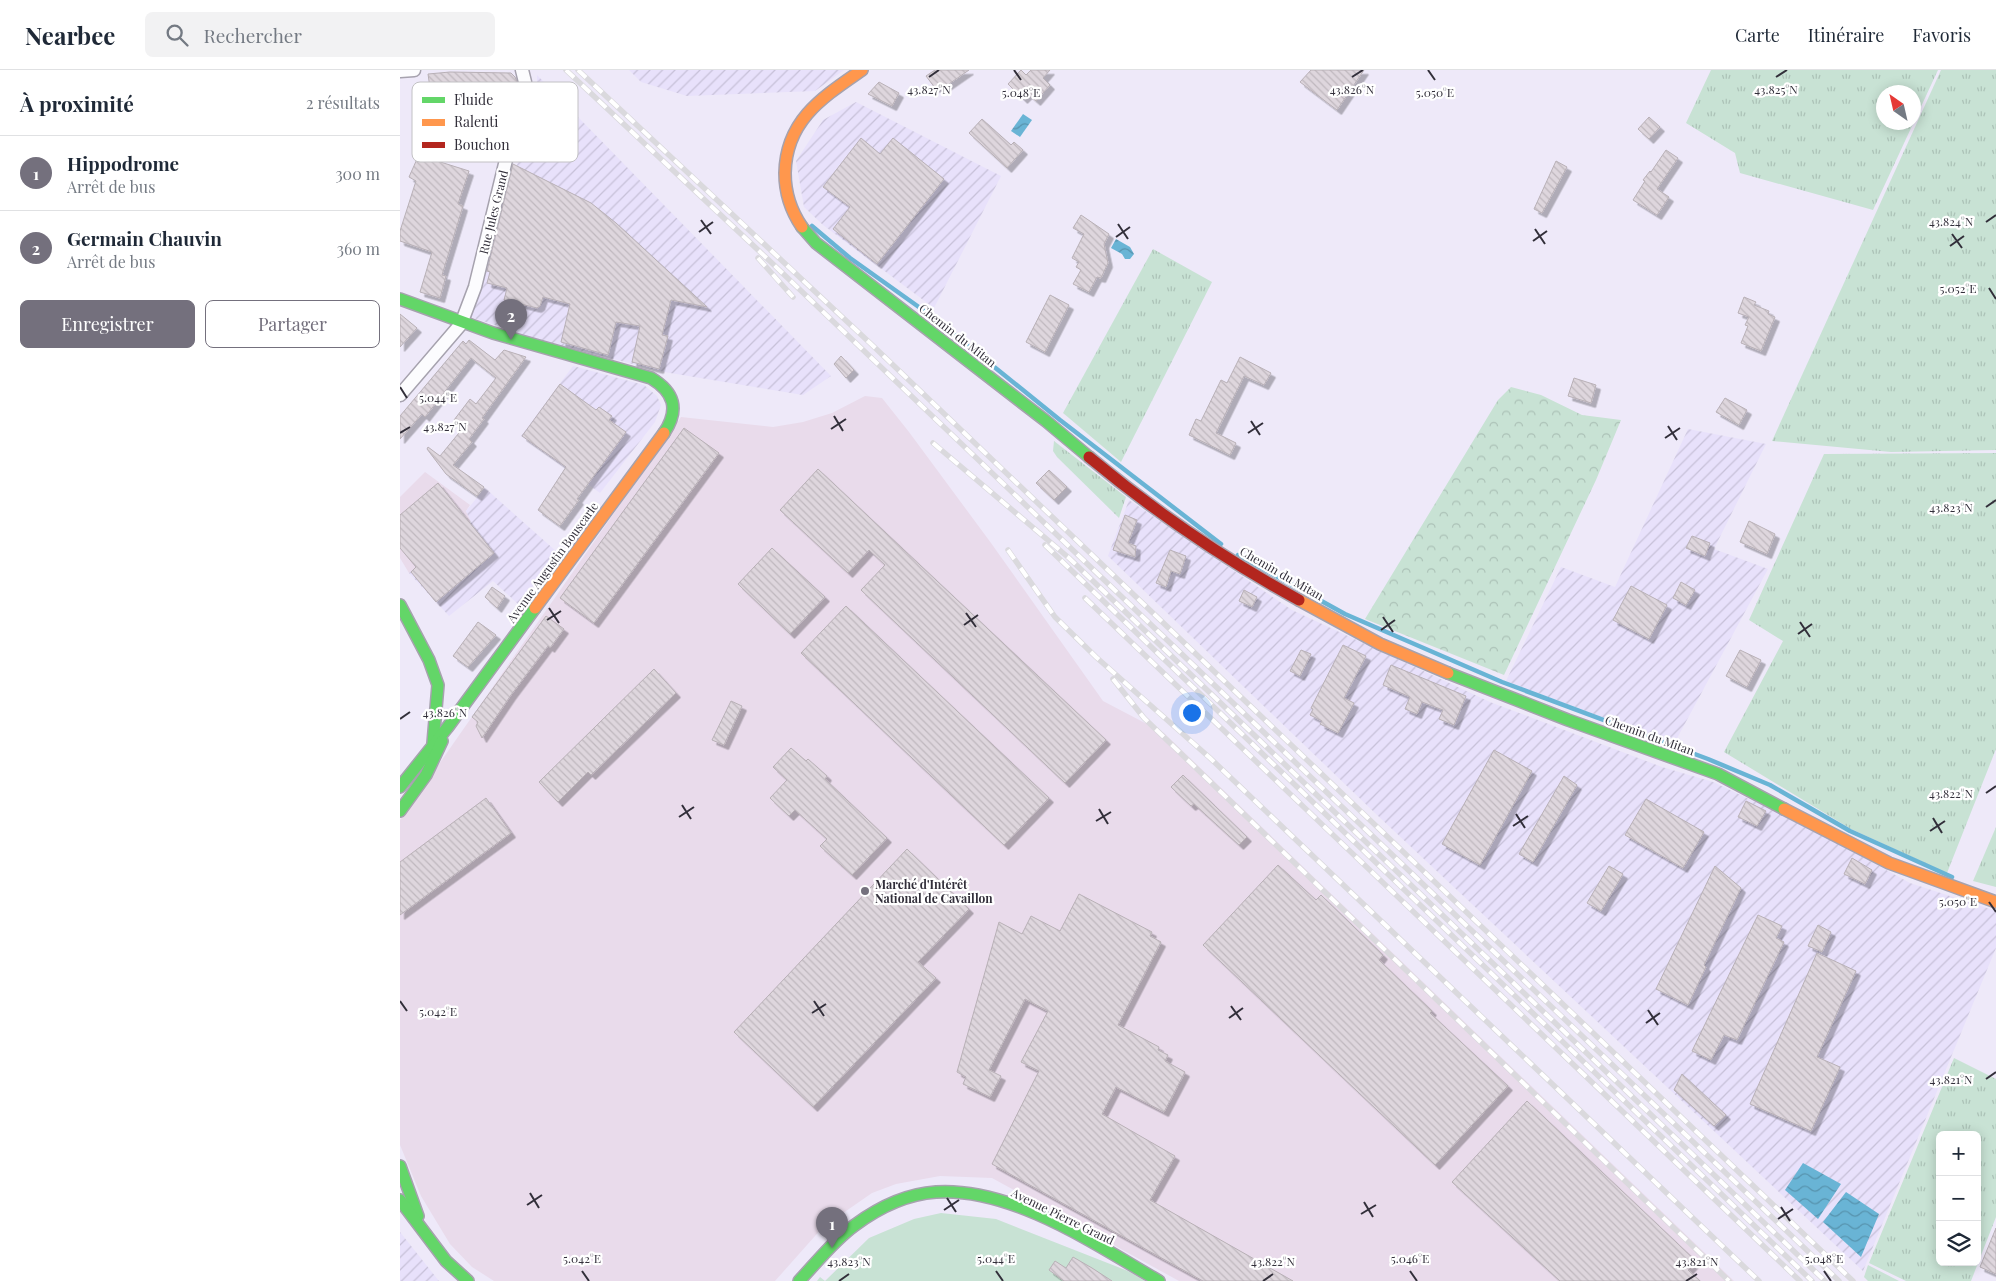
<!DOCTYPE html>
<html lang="fr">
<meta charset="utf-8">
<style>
body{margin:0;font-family:"Playfair Display",serif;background:#f2f2f3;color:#1f2937}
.controls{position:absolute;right:15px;bottom:15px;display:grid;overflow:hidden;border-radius:8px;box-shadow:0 2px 12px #0003}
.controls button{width:45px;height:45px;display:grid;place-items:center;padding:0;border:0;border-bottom:1px solid #e0e1e3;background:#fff;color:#1f2937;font:25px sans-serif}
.compass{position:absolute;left:1476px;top:15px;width:45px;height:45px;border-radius:50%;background:#fff;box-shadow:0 2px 12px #0003;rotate:326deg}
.you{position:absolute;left:791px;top:642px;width:18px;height:18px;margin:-12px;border:4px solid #fff;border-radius:50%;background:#1a73e8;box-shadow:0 0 0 8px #1a73e833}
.badge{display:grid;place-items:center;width:32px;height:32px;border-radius:50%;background:#74707d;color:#fff;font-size:16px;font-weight:700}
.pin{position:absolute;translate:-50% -41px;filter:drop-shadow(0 1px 2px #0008)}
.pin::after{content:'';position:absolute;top:26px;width:18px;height:15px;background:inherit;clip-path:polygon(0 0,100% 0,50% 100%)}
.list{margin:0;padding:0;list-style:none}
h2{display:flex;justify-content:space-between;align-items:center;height:65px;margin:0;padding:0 20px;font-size:21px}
h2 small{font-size:16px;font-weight:400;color:#747a83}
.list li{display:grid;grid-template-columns:32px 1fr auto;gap:15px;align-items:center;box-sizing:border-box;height:75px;padding:0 20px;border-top:1px solid #e0e1e3}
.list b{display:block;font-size:19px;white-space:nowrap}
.list p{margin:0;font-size:16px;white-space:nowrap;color:#747a83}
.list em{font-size:16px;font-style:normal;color:#747a83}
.actions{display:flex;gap:10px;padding:15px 20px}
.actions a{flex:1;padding:11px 0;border:1px solid #74707d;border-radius:8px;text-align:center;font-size:18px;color:#74707d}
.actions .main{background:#74707d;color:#fff}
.icon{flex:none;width:28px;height:28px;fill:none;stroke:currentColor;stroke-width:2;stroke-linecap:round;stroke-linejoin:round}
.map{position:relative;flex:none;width:1596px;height:1211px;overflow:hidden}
header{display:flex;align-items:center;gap:30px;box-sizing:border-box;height:70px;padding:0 25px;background:#fff;border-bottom:1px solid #e0e1e3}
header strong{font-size:24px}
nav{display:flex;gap:28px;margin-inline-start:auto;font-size:18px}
.search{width:350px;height:45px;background:#f2f2f3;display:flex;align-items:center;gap:12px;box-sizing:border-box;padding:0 18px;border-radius:8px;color:#747a83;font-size:19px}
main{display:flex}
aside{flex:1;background:#fff}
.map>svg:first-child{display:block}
</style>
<header>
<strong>Nearbee</strong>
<div class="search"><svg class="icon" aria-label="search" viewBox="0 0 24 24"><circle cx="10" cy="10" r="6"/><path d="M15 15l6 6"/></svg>Rechercher</div>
<nav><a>Carte</a><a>Itinéraire</a><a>Favoris</a></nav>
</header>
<main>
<aside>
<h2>À proximité<small>2 résultats</small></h2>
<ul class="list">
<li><span class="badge">1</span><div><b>Hippodrome</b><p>Arrêt de bus</p></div><em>300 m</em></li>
<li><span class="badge">2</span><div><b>Germain Chauvin</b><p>Arrêt de bus</p></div><em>360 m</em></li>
</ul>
<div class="actions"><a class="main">Enregistrer</a><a>Partager</a></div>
</aside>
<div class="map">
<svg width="1596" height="1211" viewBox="0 0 1596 1211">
<defs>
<pattern id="industrial-furrows" width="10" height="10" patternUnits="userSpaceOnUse" patternTransform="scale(1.25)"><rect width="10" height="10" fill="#e8e1fb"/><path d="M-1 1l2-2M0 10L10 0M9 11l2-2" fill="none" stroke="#c7c1d8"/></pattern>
<pattern id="grass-tufts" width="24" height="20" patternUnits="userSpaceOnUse" patternTransform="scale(1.25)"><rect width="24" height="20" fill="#c8e2d4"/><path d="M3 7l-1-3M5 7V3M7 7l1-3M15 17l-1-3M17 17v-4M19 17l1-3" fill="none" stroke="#acc2b7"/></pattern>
<pattern id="forest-crowns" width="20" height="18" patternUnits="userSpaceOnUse" patternTransform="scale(1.25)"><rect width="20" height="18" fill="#c8e2d4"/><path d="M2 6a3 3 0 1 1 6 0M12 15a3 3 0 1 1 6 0" fill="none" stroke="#acc2b7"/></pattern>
<pattern id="water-waves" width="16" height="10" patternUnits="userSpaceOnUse" patternTransform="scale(1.25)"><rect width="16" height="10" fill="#69b4d5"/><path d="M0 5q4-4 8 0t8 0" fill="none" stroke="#5793ae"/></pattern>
<pattern id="building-back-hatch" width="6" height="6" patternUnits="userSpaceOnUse" patternTransform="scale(1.25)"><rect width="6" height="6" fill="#ded6dd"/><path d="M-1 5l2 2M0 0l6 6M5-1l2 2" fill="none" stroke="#bfb8be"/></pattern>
<filter id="shadow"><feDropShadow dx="4.5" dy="4.5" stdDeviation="0" flood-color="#0004"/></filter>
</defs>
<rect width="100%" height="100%" fill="#eee9f9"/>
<!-- commercial -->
<g fill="#e9dbeb">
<polygon points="465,326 482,328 509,362 591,473 703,631 764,663 1334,1211 779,1211 592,1108 540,1106 496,1114 472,1123 423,1157 375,1211 94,1211 72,1197 50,1174 21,1126 0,1075 0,750 281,347 373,357 403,352 432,343"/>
<polygon points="25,402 70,435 66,441 71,451 9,503 0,488 0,427"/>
</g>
<!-- industrial -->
<g fill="url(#industrial-furrows)">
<polygon points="229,0 444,0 415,21 287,26 241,12"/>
<polygon points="137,5 431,306 403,325 264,302 139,270 71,247 137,29"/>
<polygon points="456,32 601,106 534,238 423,155 404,137 396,91 423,50"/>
<polygon points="173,296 244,315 257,326 261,335 255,352 200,423 121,366"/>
<polygon points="1288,359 1366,374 1314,479 1368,499 1274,674 1106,611 1161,497 1215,517"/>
<polygon points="85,418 157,482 119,535 93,511 49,546 9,503 71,452 66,441"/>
<polygon points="729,430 892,540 1090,632 1262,697 1313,712 1402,754 1510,813 1596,841 1596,878 1463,1201 976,744 708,486"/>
<polygon points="0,1162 39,1211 0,1211"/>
</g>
<!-- grass -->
<g fill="url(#grass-tufts)" fill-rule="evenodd">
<path d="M 1311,0 L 1538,0 L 1473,140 L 1340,103 L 1335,83 L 1286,53 ZM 1484,22 L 1514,22 L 1514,52 L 1484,52 Z"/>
<polygon points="1541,0 1596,0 1596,380 1491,382 1372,371"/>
<polygon points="753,179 812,212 721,392 663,343"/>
<polygon points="654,371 726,427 719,448 657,387 653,381"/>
<polygon points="1596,383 1596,679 1547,803 1451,759 1324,682 1383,571 1349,550 1424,384"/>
<polygon points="1596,757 1596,817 1573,811"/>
<path d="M 1554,988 L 1596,1009 L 1596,1147 L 1571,1211 L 1506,1211 L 1469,1193 ZM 1540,1065 L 1577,1065 L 1577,1192 L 1540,1192 Z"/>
<polygon points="1468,1195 1499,1211 1468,1211 1464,1207"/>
</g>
<!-- forest -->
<polygon fill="url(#forest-crowns)" points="1111,317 1141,325 1182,345 1221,350 1196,410 1104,605 965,549 1098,330"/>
<!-- pitch -->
<polygon fill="#c8e2d4" points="541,1143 596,1149 728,1201 745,1211 417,1211 420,1207 425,1211 469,1168 514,1149"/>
<!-- water -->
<g fill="url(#water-waves)">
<polygon points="623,44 632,50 620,67 611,61"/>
<polygon points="716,169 730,177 734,184 730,189 725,189 722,184 711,178"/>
<polygon points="1403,1093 1441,1114 1418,1149 1385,1120"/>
<polygon points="1446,1122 1479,1144 1461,1187 1423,1152"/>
</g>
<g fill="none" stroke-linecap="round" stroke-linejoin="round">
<!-- stream -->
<g stroke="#69b4d5" stroke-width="4.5">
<polyline points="412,156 450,188 530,245 660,350 821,474"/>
<polyline points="838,485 945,544 1102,612 1308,689 1370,715 1450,761 1552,807"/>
</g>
</g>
<!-- building -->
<g fill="url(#building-back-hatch)" stroke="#b8b0b6" filter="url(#shadow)">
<polygon points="535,0 569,0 546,16 541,17 540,15 535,18 526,6"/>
<polygon points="621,0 626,5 631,0 650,0 643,8 650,15 636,31 628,24 623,29 608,14"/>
<polygon points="911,0 964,0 937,40 900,12"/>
<polygon points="50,2 111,3 115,7 117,12 114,22 84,21 84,16 63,14 51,52 46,51 34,90 69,101 58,134 63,136 42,205 46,206 40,228 20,222 32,182 0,171 0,161 16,111 9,107 17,89 22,91 35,48 22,43 30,18 28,4"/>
<polygon points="479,12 499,23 492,36 468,24"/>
<polygon points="1249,47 1260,57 1249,69 1238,59"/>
<polygon points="582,49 611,75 614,72 623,80 607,98 569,63"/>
<polygon points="461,68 480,84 493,68 544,109 477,194 433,159 450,137 423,117"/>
<polygon points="1266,80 1278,88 1257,119 1269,127 1257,145 1233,130 1245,111 1243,110 1250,101 1251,102"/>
<polygon points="1156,91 1167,97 1142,143 1134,139"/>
<polygon points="113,94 191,133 216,153 307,237 271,230 262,265 268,266 259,299 232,292 240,256 216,252 208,285 161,272 170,234 143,227 140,236 137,238 104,230 107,218 87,213 90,202 87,201"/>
<polygon points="681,145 709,164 704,174 708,193 701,208 697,207 689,222 673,214 681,200 676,197 679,192 672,188 684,164 673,158"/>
<polygon points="650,225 669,235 645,282 626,272"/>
<polygon points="1344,227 1356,232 1354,235 1369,241 1368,244 1375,247 1361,281 1341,273 1348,256 1345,255 1349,247 1338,243"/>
<polygon points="0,244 17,258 0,277"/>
<polygon points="69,270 95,290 104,280 126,287 82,348 84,349 69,369 72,372 53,395 84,417 77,426 46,404 27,379 28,377 40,386 63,358 54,350 70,329 76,334 96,308 71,288 25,347 22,344 0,369 0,346 63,271 66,274"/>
<polygon points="441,286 454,300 446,308 434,294"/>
<polygon points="840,287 871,303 864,315 844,306 816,363 836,373 830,385 789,365 796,349 801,351 821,310 827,313"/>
<polygon points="1174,308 1196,315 1191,333 1168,326"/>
<polygon points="160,314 196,340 199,337 212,346 209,350 226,362 177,429 179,430 160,456 138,440 166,397 122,366"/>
<polygon points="1325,328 1347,340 1339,355 1316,342"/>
<polygon points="284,358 319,383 194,553 160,528"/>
<polygon points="418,399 706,670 665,713 461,520 485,495 469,480 448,503 380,440"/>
<polygon points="649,400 667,417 654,430 636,413"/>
<polygon points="38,413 94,483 36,532 11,502 16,497 0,478 0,445"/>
<polygon points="725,445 737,450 728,473 736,476 735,487 713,480"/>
<polygon points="1349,451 1375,464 1367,484 1340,472"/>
<polygon points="1292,466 1310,473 1305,486 1286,478"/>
<polygon points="372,478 425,527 390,564 338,514"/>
<polygon points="770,480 786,486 780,504 771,501 766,517 756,513"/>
<polygon points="1281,512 1295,520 1286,535 1273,528"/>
<polygon points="1231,516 1267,535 1249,569 1213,550"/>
<polygon points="92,517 105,526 97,538 85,527"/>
<polygon points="844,520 857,527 852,537 839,531"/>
<polygon points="446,536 649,728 604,775 401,583"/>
<polygon points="146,546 164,559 150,578 148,576 111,625 82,668 76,656 78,652 72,647"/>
<polygon points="78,552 96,565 68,597 53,586"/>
<polygon points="943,575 966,586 944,628 954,633 938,663 920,654 922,651 910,645 913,639 911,638"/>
<polygon points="901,580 911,584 900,606 890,601"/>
<polygon points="1340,580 1361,590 1347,617 1326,606"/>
<polygon points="991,595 1066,626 1054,655 1039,649 1043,640 1022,632 1017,644 1005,639 1010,627 983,615"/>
<polygon points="254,599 276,623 191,705 188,702 158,732 139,712"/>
<polygon points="331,631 342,636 324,675 312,670"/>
<polygon points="391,678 406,691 408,689 427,706 425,709 487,768 452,805 420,776 427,769 395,740 389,746 370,728 387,710 373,697"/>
<polygon points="1094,680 1132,701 1080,795 1042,774"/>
<polygon points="783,705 847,767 839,775 794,734 791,736 771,717"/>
<polygon points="1164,706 1177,715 1133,792 1119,784"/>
<polygon points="86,728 111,763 0,845 0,792"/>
<polygon points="1246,729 1304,762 1283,798 1225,765"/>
<polygon points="1346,731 1366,741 1357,756 1338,747"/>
<polygon points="507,779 569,839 518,892 536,908 413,1037 334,962"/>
<polygon points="1452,788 1472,800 1465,814 1444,804"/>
<polygon points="878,795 916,830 921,825 983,885 979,890 1032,941 1030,943 1108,1016 1035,1095 803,875"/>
<polygon points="1209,796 1223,804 1201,841 1187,833"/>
<polygon points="1315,796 1341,818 1304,895 1306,897 1288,935 1256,919"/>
<polygon points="679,824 752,862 750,866 761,872 718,955 759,977 758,980 768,985 765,991 785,1002 764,1042 716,1017 702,1044 775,1086 750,1130 893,1211 803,1211 592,1094 639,1001 621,992 648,941 625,929 589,1000 601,1006 590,1027 563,1014 566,1007 557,1002 599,852 622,864 631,846 660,861"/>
<polygon points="1358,845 1382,856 1376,868 1384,872 1337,970 1324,965 1311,990 1292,981"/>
<polygon points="1418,855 1431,862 1422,882 1408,876"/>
<polygon points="1417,883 1456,901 1417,987 1440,997 1411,1061 1350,1034"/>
<polygon points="1282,1004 1326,1045 1314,1056 1274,1020"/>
<polygon points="1127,1031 1296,1191 1288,1200 1300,1211 1160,1211 1052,1112"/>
<polygon points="1596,1158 1596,1204 1580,1197"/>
<polygon points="673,1187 692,1198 712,1211 664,1211 649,1200 655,1191 666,1198"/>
</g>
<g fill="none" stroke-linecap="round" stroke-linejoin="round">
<!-- street casing -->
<g stroke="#a6a2ae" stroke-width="15">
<g id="street">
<polyline points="0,1 14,0"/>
<polyline points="0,325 61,254 75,217 125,12 122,0"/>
</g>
</g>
<!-- fast casing -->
<g stroke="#a6a2ae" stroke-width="14">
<g id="fast">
<polyline points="402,157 416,173 646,351 689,387"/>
<path d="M 0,229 L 93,263 L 251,308 C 274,322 280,339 264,363"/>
<polyline points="0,535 29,590 38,615 33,673"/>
<polyline points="1048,603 1168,650 1318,704 1384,739"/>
<polyline points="0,717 47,658 135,538"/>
<polyline points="0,741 26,705 42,671"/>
<polyline points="0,1096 18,1146"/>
<polyline points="0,1130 46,1191 68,1211"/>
<path d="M 399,1211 C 417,1192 434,1170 455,1155 C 478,1138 507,1124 536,1122 C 612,1117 695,1174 759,1211"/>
</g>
</g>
<!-- slow casing -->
<g stroke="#a6a2ae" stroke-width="14">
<g id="slow">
<path d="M 402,157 C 391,141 385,122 385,103 C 386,50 423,27 462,0"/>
<polyline points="899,530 980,574 1048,603"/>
<polyline points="135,538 264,363"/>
<polyline points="1384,739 1489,793 1596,832"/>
</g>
</g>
<!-- jam casing -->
<g stroke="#a6a2ae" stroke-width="14">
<path id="jam" d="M 689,387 C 754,441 824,489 899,530"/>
</g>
<!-- street -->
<use href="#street" stroke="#fcfcfe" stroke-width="12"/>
<!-- fast -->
<use href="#fast" stroke="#63d668" stroke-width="11"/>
<!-- slow -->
<use href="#slow" stroke="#ff974d" stroke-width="11"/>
<!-- jam -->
<use href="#jam" stroke="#b3261e" stroke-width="11"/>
<!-- rail casing -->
<g stroke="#dad9dd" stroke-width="5.5">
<g id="rail">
<polyline points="166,0 374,195 1439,1211"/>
<polyline points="178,0 470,273 1453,1211"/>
<polyline points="358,188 393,227"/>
<polyline points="533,373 669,488 1425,1211"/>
<polyline points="645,475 1412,1211"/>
<polyline points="608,480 655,547 696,587 810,688 1359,1211"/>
<polyline points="685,528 1400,1211"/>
<polyline points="713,609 744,648 1329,1211"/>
</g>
</g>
<!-- rail -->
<use href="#rail" stroke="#fff" stroke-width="4" stroke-dasharray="11" stroke-linecap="butt"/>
</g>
<!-- ticks -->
<path fill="none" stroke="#322f3a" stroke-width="2" d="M 614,0 L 621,10M 1028,0 L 1035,10M 529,7 L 539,0M 952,7 L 963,0M 1376,7 L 1387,0M 301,150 L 311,164M 1586,152 L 1596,145M 718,154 L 728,169M 1135,159 L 1145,174M 299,162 L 313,152M 1552,164 L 1562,178M 716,167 L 730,157M 1133,171 L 1147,161M 1550,176 L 1564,166M 1589,218 L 1596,229M 0,317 L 7,328M 434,346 L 443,361M 851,351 L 860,365M 1268,356 L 1277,370M 431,359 L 446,349M 0,363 L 10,357M 848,363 L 863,353M 1265,368 L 1280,358M 1586,437 L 1596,430M 149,538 L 159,553M 566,543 L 576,557M 983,547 L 993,562M 147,550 L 161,541M 1400,552 L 1410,567M 564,555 L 578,545M 981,560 L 995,550M 1398,564 L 1412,554M 0,649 L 10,642M 1586,723 L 1596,716M 282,735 L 291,749M 699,739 L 708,754M 1116,744 L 1125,758M 279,747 L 294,737M 1533,748 L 1542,763M 696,751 L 711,742M 1113,756 L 1128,746M 1530,761 L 1545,751M 1589,832 L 1596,842M 0,931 L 7,941M 414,931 L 424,946M 831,936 L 841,950M 1248,940 L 1258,955M 412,943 L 426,934M 829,948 L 843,938M 1246,953 L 1260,943M 1586,1009 L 1596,1002M 130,1123 L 139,1138M 547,1128 L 556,1142M 964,1132 L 973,1147M 127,1135 L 142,1125M 1381,1137 L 1390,1151M 544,1140 L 559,1130M 961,1144 L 976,1135M 1378,1149 L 1393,1139M 182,1201 L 189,1211M 596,1201 L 603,1211M 1010,1201 L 1017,1211M 1424,1201 L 1431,1211M 439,1211 L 449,1204M 863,1211 L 873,1204M 1286,1211 L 1297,1204"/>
<!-- markers -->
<circle fill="#74707d" stroke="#fff" stroke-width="2" cx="465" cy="821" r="5"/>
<g text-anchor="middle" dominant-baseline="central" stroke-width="4.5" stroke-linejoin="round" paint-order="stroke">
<!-- street labels -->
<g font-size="12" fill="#322f3a" stroke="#fff">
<text transform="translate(93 142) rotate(-76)">Rue Jules Grand</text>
<text transform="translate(558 265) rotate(38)">Chemin du Mitan</text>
<text transform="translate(152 492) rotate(-54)">Avenue Augustin Bouscarle</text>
<text transform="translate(882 503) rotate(30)">Chemin du Mitan</text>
<text transform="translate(1250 665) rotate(20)">Chemin du Mitan</text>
<text transform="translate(663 1146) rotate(26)">Avenue Pierre Grand</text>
</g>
<!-- poi labels -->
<g font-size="12" font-weight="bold" fill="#322f3a" stroke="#fff" text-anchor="start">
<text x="475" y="814">Marché d'Intérêt<tspan x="475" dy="14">National de Cavaillon</tspan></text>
</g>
</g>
<!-- legend -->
<rect x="12" y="12" width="166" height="80" rx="8" fill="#fff" stroke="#c2c1c4" stroke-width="1"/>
<rect x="22" y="27" width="23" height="6" fill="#63d668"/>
<rect x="22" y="49" width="23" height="7" fill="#ff974d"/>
<rect x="22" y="72" width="23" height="6" fill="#b3261e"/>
<g font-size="14" fill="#322f3a">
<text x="54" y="35">Fluide</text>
<text x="54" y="57">Ralenti</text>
<text x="54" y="80">Bouchon</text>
</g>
<g font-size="12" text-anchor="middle" fill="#322f3a" stroke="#fff" stroke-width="4.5" stroke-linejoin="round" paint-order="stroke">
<text x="529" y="24">43.827°N</text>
<text x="952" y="24">43.826°N</text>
<text x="1376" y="24">43.825°N</text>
<text x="621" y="27">5.048°E</text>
<text x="1035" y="27">5.050°E</text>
<text x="1551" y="156">43.824°N</text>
<text x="1558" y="223">5.052°E</text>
<text x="38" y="332">5.044°E</text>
<text x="45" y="361">43.827°N</text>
<text x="1551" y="442">43.823°N</text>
<text x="45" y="647">43.826°N</text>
<text x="1551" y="728">43.822°N</text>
<text x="1558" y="836">5.050°E</text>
<text x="38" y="946">5.042°E</text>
<text x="1551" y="1014">43.821°N</text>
<text x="182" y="1193">5.042°E</text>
<text x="596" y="1193">5.044°E</text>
<text x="1010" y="1193">5.046°E</text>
<text x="1424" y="1193">5.048°E</text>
<text x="449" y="1196">43.823°N</text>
<text x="873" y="1196">43.822°N</text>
<text x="1297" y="1196">43.821°N</text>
</g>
</svg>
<div class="controls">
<button>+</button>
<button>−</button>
<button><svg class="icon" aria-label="layers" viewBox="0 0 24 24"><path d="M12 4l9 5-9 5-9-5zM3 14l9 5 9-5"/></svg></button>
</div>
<svg class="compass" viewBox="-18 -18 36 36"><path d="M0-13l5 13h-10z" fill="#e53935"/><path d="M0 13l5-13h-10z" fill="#747a83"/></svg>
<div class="you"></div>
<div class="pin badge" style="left:432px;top:1178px">1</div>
<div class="pin badge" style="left:111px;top:270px">2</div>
</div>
</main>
